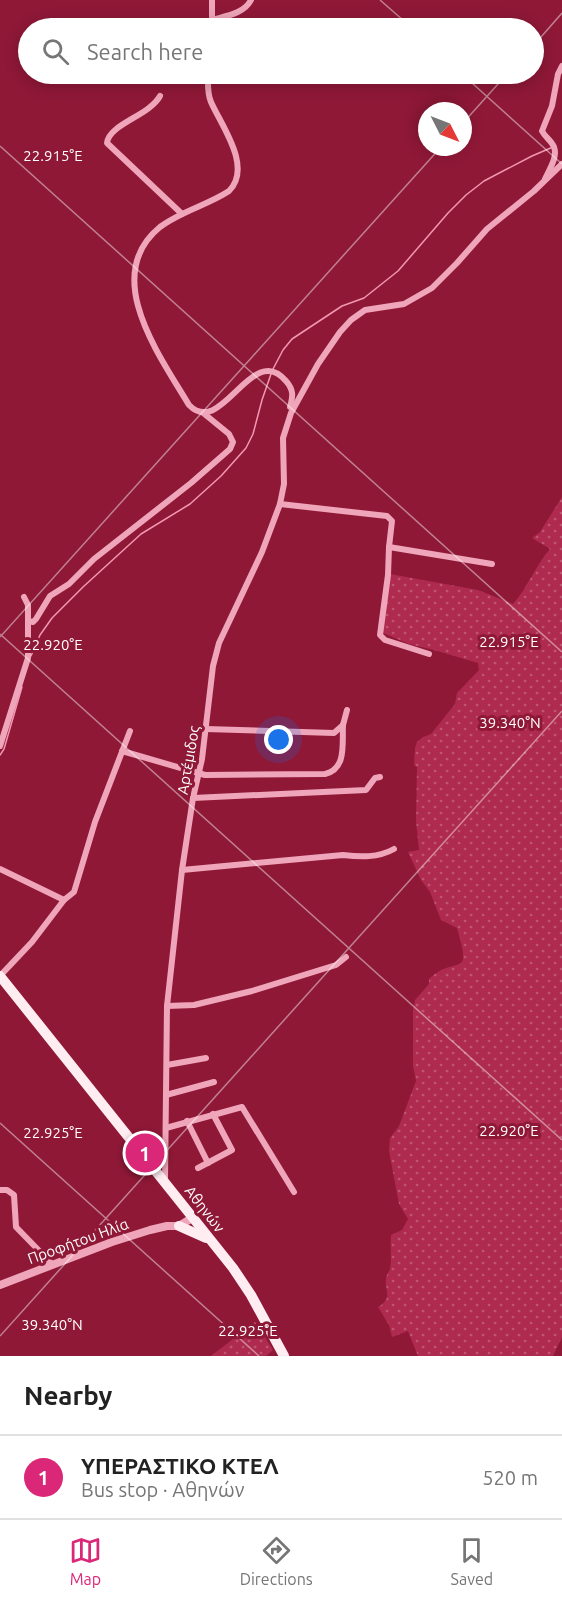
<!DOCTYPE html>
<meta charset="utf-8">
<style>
body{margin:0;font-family:Ubuntu,sans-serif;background:#f6f6f6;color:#222}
.compass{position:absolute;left:418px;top:102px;width:54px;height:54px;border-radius:50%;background:#fff;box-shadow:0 3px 15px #0003;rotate:132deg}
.you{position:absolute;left:279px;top:740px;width:21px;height:21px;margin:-15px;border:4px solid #fff;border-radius:50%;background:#1a73e8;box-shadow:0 0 0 9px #1a73e833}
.badge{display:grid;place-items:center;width:39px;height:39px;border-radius:50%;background:#db2777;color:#fff;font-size:20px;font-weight:700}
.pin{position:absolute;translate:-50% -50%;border:3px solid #fff;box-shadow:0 2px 6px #0006}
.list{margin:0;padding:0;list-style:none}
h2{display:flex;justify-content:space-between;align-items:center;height:78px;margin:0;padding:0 24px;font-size:26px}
h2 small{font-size:20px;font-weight:400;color:#767676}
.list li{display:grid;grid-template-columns:39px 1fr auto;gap:18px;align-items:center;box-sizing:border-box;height:84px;padding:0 24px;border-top:2px solid #e0e0e0}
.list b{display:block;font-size:22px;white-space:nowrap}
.list p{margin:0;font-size:20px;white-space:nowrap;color:#767676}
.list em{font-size:20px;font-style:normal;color:#767676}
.icon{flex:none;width:33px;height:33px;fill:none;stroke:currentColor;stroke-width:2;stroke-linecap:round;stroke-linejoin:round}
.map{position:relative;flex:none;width:562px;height:1356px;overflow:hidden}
.search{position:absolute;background:#fff;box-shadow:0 3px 15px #0003;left:18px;right:18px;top:18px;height:66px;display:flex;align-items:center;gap:15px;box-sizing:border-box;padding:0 21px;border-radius:33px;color:#767676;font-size:22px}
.sheet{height:162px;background:#fff}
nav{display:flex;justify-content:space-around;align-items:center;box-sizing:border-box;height:84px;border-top:2px solid #e0e0e0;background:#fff;font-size:16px;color:#767676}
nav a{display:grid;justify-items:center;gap:3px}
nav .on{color:#db2777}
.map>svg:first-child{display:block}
</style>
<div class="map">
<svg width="562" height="1356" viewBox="0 0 562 1356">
<defs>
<pattern id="green-dots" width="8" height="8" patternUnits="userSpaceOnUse" patternTransform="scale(1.5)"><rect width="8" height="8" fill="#ae2a4f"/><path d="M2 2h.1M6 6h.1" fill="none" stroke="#be5572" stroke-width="1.8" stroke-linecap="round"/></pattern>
</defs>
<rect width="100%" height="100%" fill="#8f1837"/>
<!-- green -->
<g fill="url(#green-dots)">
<path d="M 562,497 L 562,1337 L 553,1356 L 418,1356 L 408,1331 L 392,1337 L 389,1325 L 378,1307 C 394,1297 384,1290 386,1278 C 387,1274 389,1272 390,1269 C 392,1259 390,1246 391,1235 L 402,1230 L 408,1219 L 399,1204 L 389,1151 L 390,1138 L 399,1126 L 416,1081 L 413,1066 L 413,1010 L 415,1000 L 429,984 L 429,979 C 456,953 473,982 457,928 L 441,920 L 430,892 L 421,880 L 408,852 L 419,850 L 416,821 L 417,767 L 414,765 L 415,748 L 417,742 L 423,737 L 431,734 L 455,704 L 457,693 L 479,670 L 478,663 L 434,650 L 409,644 L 381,632 L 390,574 L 478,590 L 513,604 C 528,587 535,566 550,549 L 532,538 L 540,532 Z"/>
<polygon points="255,1322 273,1350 266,1356 211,1356"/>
</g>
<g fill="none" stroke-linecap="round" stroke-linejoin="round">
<!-- stream -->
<g stroke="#f297b2" stroke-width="1.5">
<polyline points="273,369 283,350 292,339 342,306 364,298 398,271 448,213 466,195 484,181 532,156 553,147"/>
<polyline points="31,656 40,635 52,618 83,587 141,534 190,504 221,476 246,448 253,434 262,400 271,374"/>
<polyline points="0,755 4,749 22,687"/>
</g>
<!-- minor -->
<g stroke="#efa5ba" stroke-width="6">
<path d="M 212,20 C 225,16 244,14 251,0"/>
<polyline points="212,28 212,0"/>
<path d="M 208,74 C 208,83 207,93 211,102 C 221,125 253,167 229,191 C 208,205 181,211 160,227 C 100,276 160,356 189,405 C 222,439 252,340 286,381 C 294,390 293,396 290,407"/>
<path d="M 160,96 C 149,116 109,124 107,143 L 182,214"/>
<path d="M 545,179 C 549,170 558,157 554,147 C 551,140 545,137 542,131 L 552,106 L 558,74 L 562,66"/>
<polyline points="280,504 387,516 392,521 389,547 492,564"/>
<polyline points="389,547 388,575 380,635 385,640 429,654"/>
<polyline points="28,621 33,622 36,619 50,596 69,584 94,559 191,483 230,449 233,442 229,434 202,412"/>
<polyline points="206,729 334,733 343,725 347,710"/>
<polyline points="0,746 28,658 28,605 24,597"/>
<path d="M 122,751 L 205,775 L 325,774 C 347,769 342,743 343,725"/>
<polyline points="193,798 366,790 375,778 380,777"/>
<polyline points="0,869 64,900"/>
<path d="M 182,870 L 343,855 C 360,857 378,858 394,849"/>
<polyline points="0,976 32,942 64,900 74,892 95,822 130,731"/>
<polyline points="167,1006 194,1005 252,991 336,965 346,957"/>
<polyline points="167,1065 206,1058"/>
<polyline points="166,1095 214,1082"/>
<polyline points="187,1121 208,1163"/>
<polyline points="166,1128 242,1107 294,1192"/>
<polyline points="198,1168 232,1150 213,1114"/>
<polyline points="165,1180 167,1006 182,870 193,798 202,759 213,666 219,643 262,552 280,504 284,484 283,438 291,413 318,364 340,332 351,320 365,310 404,304 432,288 457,263 487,229 534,191 562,164"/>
<polyline points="0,1190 7,1190 14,1195 16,1227 53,1265"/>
</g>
<!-- tertiary -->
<polyline stroke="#efa5ba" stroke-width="8" points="0,1285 112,1242 150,1230 167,1226 179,1226 192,1218"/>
<!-- primary -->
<g stroke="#ffedf1" stroke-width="10">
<polyline points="0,976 233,1268 251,1295 284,1356"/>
<polyline points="179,1226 206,1238"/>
</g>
</g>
<!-- ticks -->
<path fill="none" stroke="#fff" stroke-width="1.5" stroke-opacity="0.45" d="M 380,0 L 412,28M 534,45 L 562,13M 462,74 L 562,164M 463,123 L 507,74M 0,146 L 562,652M 0,634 L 562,1140M 0,637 L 441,147M 0,1123 L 259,1356M 0,1336 L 562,711"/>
<g text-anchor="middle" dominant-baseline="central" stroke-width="6" stroke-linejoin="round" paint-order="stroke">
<!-- street labels -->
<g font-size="15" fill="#fff" stroke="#8f1837">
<text transform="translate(188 760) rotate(-80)">Αρτέμιδος</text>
<text transform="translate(205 1209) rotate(52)">Αθηνών</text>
<text transform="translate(78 1241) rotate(-20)">Προφήτου Ηλία</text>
</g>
</g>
<g font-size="15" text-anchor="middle" fill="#fff" stroke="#8f1837" stroke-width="6" stroke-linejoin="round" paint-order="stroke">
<text x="53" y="161">22.915°E</text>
<text x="509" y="647">22.915°E</text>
<text x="53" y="650">22.920°E</text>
<text x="510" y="728">39.340°N</text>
<text x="509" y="1136">22.920°E</text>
<text x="53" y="1138">22.925°E</text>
<text x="52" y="1330">39.340°N</text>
<text x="248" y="1336">22.925°E</text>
</g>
</svg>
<svg class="compass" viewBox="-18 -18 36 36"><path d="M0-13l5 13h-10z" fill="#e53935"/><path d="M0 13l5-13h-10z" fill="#767676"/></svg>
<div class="you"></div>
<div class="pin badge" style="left:145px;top:1153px">1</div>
<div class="search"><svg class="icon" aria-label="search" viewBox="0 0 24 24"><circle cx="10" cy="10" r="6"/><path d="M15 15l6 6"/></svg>Search here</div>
</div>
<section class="sheet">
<h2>Nearby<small></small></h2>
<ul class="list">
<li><span class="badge">1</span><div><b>ΥΠΕΡΑΣΤΙΚΟ ΚΤΕΛ</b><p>Bus stop · Αθηνών</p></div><em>520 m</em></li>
</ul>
</section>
<nav>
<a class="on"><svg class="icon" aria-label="map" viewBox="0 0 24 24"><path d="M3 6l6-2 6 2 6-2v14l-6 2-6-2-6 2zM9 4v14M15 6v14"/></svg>Map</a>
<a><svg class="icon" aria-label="directions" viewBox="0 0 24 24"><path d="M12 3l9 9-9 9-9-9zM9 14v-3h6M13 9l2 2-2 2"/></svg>Directions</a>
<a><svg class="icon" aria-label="saved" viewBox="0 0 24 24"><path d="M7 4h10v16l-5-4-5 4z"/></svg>Saved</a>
</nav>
